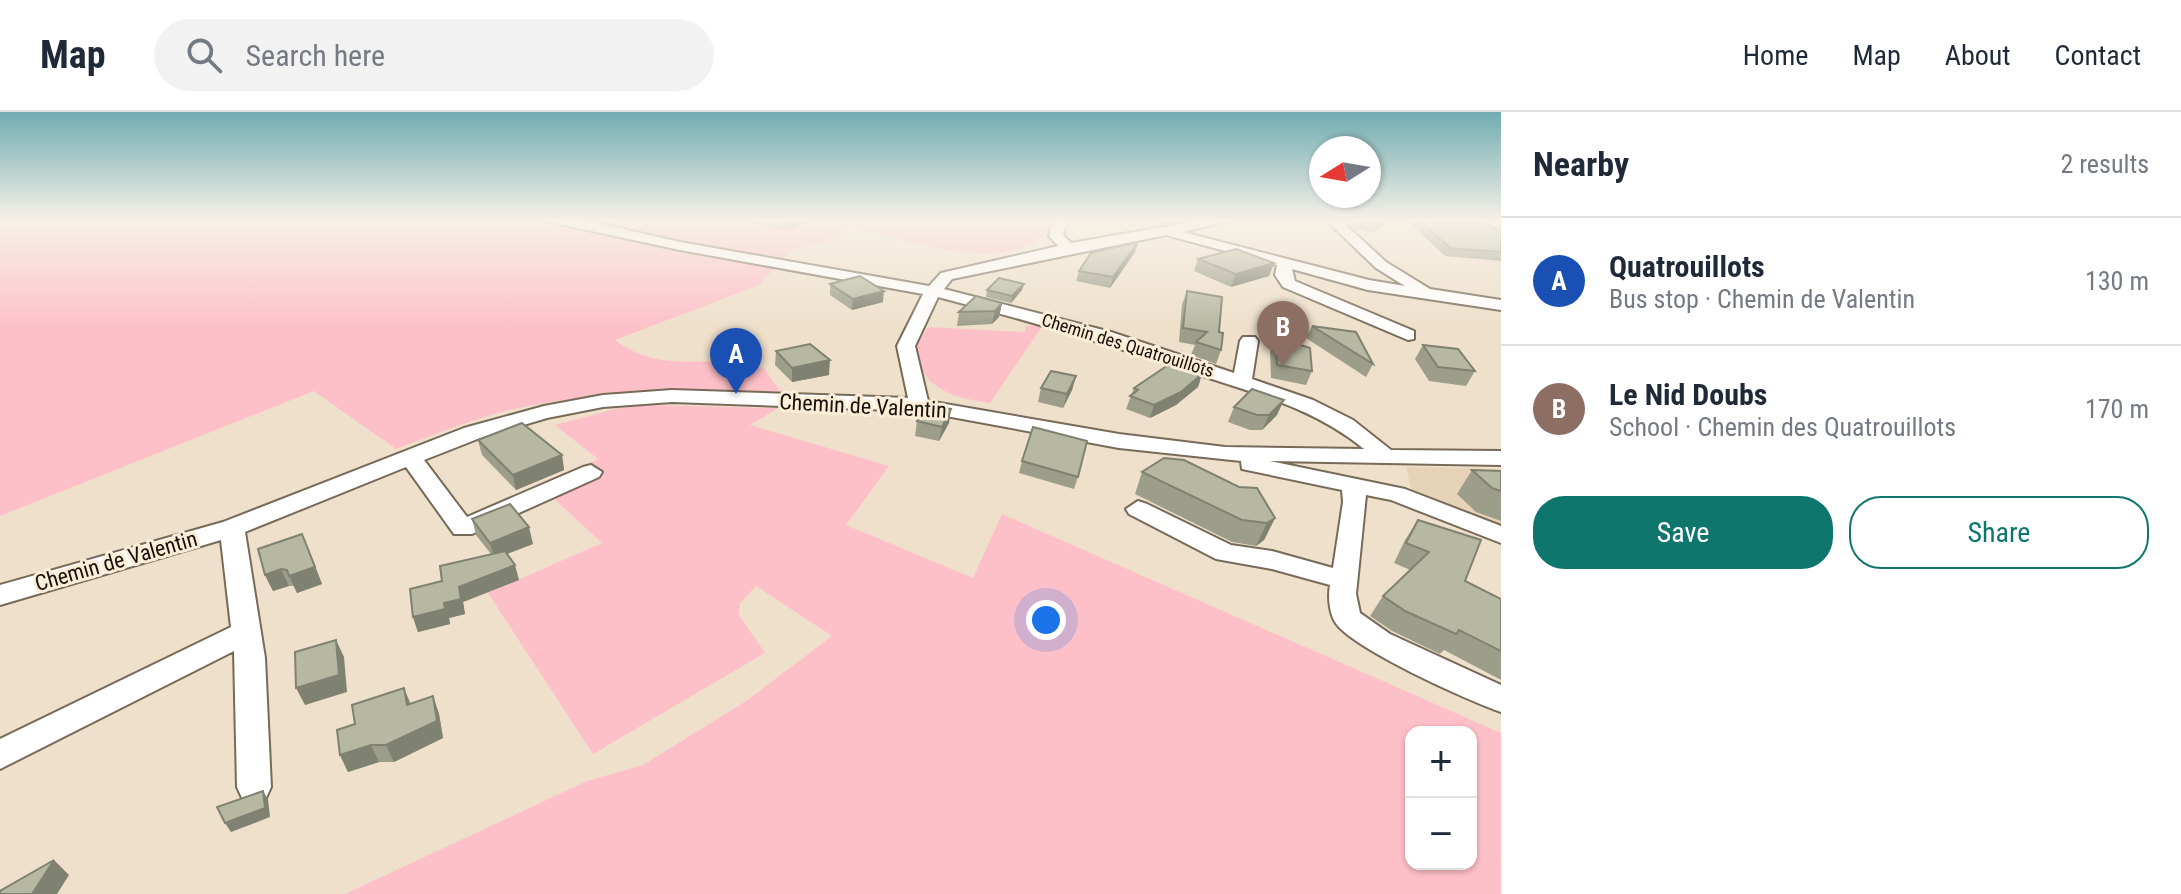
<!DOCTYPE html>
<meta charset="utf-8">
<style>
body{margin:0;font-family:"Roboto Condensed",sans-serif;background:#f2f2f3;color:#1f2937}
.controls{position:absolute;right:24px;bottom:24px;display:grid;overflow:hidden;border-radius:16px;box-shadow:0 2px 6px #0004}
.controls button{width:72px;height:72px;display:grid;place-items:center;padding:0;border:0;border-bottom:2px solid #e0e1e3;background:#fff;color:#1f2937;font:40px sans-serif}
.compass{position:absolute;left:1309px;top:24px;width:72px;height:72px;border-radius:50%;background:#fff;box-shadow:0 2px 6px #0004;rotate:259deg}
.you{position:absolute;left:1046px;top:508px;width:28px;height:28px;margin:-20px;border:6px solid #fff;border-radius:50%;background:#1a73e8;box-shadow:0 0 0 12px #1a73e833}
.badge{display:grid;place-items:center;width:52px;height:52px;border-radius:50%;background:#0f766e;color:#fff;font-size:26px;font-weight:700}
.pin{position:absolute;translate:-50% -66px;filter:drop-shadow(0 2px 4px #0008)}
.pin::after{content:'';position:absolute;top:42px;width:28px;height:24px;background:inherit;clip-path:polygon(0 0,100% 0,50% 100%)}
.list{margin:0;padding:0;list-style:none}
h2{display:flex;justify-content:space-between;align-items:center;height:104px;margin:0;padding:0 32px;font-size:34px}
h2 small{font-size:26px;font-weight:400;color:#747a83}
.list li{display:grid;grid-template-columns:52px 1fr auto;gap:24px;align-items:center;box-sizing:border-box;height:128px;padding:0 32px;border-top:2px solid #e0e1e3}
.list b{display:block;font-size:30px;white-space:nowrap}
.list p{margin:0;font-size:26px;white-space:nowrap;color:#747a83}
.list em{font-size:26px;font-style:normal;color:#747a83}
.actions{display:flex;gap:16px;padding:24px 32px}
.actions a{flex:1;padding:18px 0;border:2px solid #0f766e;border-radius:32px;text-align:center;font-size:28px;color:#0f766e}
.actions .main{background:#0f766e;color:#fff}
.icon{flex:none;width:44px;height:44px;fill:none;stroke:currentColor;stroke-width:2;stroke-linecap:round;stroke-linejoin:round}
.map{position:relative;flex:none;width:1501px;height:782px;overflow:hidden}
header{display:flex;align-items:center;gap:48px;box-sizing:border-box;height:112px;padding:0 40px;background:#fff;border-bottom:2px solid #e0e1e3}
header strong{font-size:38px}
nav{display:flex;gap:44px;margin-inline-start:auto;font-size:28px}
.search{width:560px;height:72px;background:#f2f2f3;display:flex;align-items:center;gap:20px;box-sizing:border-box;padding:0 28px;border-radius:44px;color:#747a83;font-size:30px}
main{display:flex}
aside{flex:1;background:#fff}
.map>svg:first-child{display:block}
</style>
<header>
<strong>Map</strong>
<div class="search"><svg class="icon" aria-label="search" viewBox="0 0 24 24"><circle cx="10" cy="10" r="6"/><path d="M15 15l6 6"/></svg>Search here</div>
<nav><a>Home</a><a>Map</a><a>About</a><a>Contact</a></nav>
</header>
<main>
<div class="map">
<svg width="1501" height="782" viewBox="0 0 1501 782">
<rect width="100%" height="100%" fill="#eee0ca"/>
<!-- built -->
<polygon fill="#e6d3b7" points="1406,355 1501,357 1501,417 1413,384"/>
<!-- green -->
<g fill="#fec0c8" fill-rule="evenodd">
<path d="M 0,108 L 1025,108 L 1053,112 C 1020,170 899,126 848,115 L 824,130 L 790,139 L 759,173 L 615,228 C 664,265 708,239 764,256 L 781,281 C 688,277 598,277 506,299 C 469,308 432,324 396,337 L 314,279 L 0,404 Z"/>
<path d="M 1043,213 L 990,291 C 953,286 924,277 913,239 L 928,215 L 1025,220 L 1025,214 Z"/>
<path d="M 648,293 L 778,296 L 750,313 L 889,354 L 846,413 L 973,466 L 1002,402 L 1501,621 L 1501,782 L 345,782 L 587,669 L 643,653 L 746,589 L 832,524 L 756,474 L 740,491 L 739,503 L 765,541 L 593,642 L 488,481 L 602,431 L 538,372 L 598,347 L 555,313 L 619,296 ZM 1411,620 L 1471,620 L 1471,752 L 1411,752 Z"/>
</g>
<g fill="none" stroke-linecap="round" stroke-linejoin="round">
<!-- minor casing -->
<g stroke="#776a58" stroke-width="4">
<g id="minor">
<path d="M 541,108 L 583,108 L 680,130 L 929,174 L 941,161 L 1058,134 L 1049,124 L 1053,108 L 1067,108 L 1063,123 L 1071,131 L 1203,108 L 1232,108 L 1183,120 L 1369,168 L 1405,174 L 1376,156 L 1329,111 L 1348,109 L 1348,115 L 1386,150 L 1430,177 L 1501,188 L 1501,198 L 1368,178 L 1292,157 L 1295,169 L 1414,219 L 1414,227 L 1408,228 L 1283,175 L 1275,163 L 1277,153 L 1166,123 L 952,167 L 944,177 L 1111,220 L 1234,261 L 1240,229 L 1243,225 L 1255,225 L 1258,229 L 1252,267 L 1313,288 L 1353,308 L 1391,338 L 1501,339 L 1501,353 L 1270,349 L 1405,377 L 1501,414 L 1501,431 L 1391,388 L 1366,383 L 1356,482 L 1360,501 L 1390,522 L 1501,573 L 1501,600 C 1469,589 1351,536 1335,510 C 1329,500 1328,484 1330,473 L 1272,457 L 1216,447 L 1129,402 L 1126,397 L 1138,389 L 1147,392 L 1231,433 L 1272,439 L 1333,456 L 1343,390 L 1342,378 L 1242,357 L 1241,349 L 1119,336 L 919,299 L 672,290 L 603,295 L 547,306 L 480,326 L 424,348 L 467,405 L 583,355 L 591,353 L 602,360 L 599,365 L 472,422 L 454,422 L 406,355 L 245,420 L 265,546 L 271,675 L 266,686 L 254,690 L 242,686 L 237,675 L 234,539 L 0,657 L 0,627 L 231,515 L 221,428 L 0,493 L 0,473 L 223,410 L 464,316 L 544,294 L 603,283 L 672,278 L 908,286 L 897,234 L 923,182 L 680,138 ZM 938,185 C 1030,209 1119,235 1209,266 C 1264,284 1318,299 1364,337 L 1225,335 L 1119,322 L 928,289 L 915,234 Z"/>
<polygon points="1475,108 1501,108 1501,116 1477,111"/>
</g>
</g>
<!-- minor -->
<use href="#minor" fill="#fff" fill-rule="evenodd"/>
</g>
<!-- wall -->
<g fill="#9d9e8a">
<polygon points="743,108 810,108 788,119"/>
<polygon points="1146,108 1192,108 1161,112"/>
<polygon points="1352,108 1390,108 1373,121 1353,116 1351,111"/>
<polygon points="1407,108 1484,108 1494,117 1501,113 1501,149 1445,144"/>
<polygon points="1138,130 1135,140 1110,176 1076,169 1079,159"/>
<polygon points="1198,147 1274,151 1269,164 1231,175 1194,159"/>
<polygon points="830,172 883,190 852,198 830,183"/>
<polygon points="987,178 1022,178 1011,191 986,185"/>
<polygon points="1187,179 1219,220 1221,238 1216,252 1191,243 1195,233 1179,230 1182,192"/>
<polygon points="1002,191 999,205 992,212 957,214 959,200"/>
<polygon points="1312,214 1373,252 1366,265 1306,226"/>
<polygon points="1276,225 1312,259 1306,273 1271,266 1270,239"/>
<polygon points="1423,233 1475,259 1466,274 1429,269 1415,247"/>
<polygon points="776,239 829,263 792,270 775,253"/>
<polygon points="1202,262 1198,275 1176,293 1150,306 1126,297 1134,276"/>
<polygon points="1076,264 1072,278 1063,296 1038,290 1041,276"/>
<polygon points="1234,295 1277,303 1262,318 1250,318 1228,310"/>
<polygon points="917,309 949,311 939,329 915,324"/>
<polygon points="478,328 562,343 564,358 516,378 482,343"/>
<polygon points="1022,349 1078,365 1074,377 1019,361"/>
<polygon points="1472,358 1501,359 1501,409 1476,400 1457,382"/>
<polygon points="1142,360 1275,406 1264,428 1256,434 1232,430 1135,382"/>
<polygon points="472,407 533,432 507,442 519,468 463,490 465,502 449,506 450,512 418,520 413,505 442,469 491,442 476,423"/>
<polygon points="1418,408 1465,469 1501,487 1501,568 1444,538 1440,542 1392,519 1370,504 1383,484 1410,458 1394,451 1405,428"/>
<polygon points="309,438 322,472 297,481 294,474 289,474 273,479 265,463"/>
<polygon points="433,584 439,602 443,626 394,650 379,650 348,660 340,643 411,592"/>
</g>
<!-- shaded-wall -->
<g fill="#7f8171">
<polygon points="789,108 810,108 788,119"/>
<polygon points="1162,108 1192,108 1161,112"/>
<polygon points="1383,108 1390,108 1373,121 1377,112"/>
<polygon points="1138,130 1135,140 1110,176 1113,165"/>
<polygon points="1274,151 1269,164 1231,175 1236,162"/>
<polygon points="1024,172 1022,178 1011,191 1012,184"/>
<polygon points="884,179 883,190 852,198 853,187"/>
<polygon points="1002,191 999,205 992,212 995,199"/>
<polygon points="830,248 829,263 792,270 792,256"/>
<polygon points="1202,262 1198,275 1176,293 1150,306 1154,293"/>
<polygon points="1076,264 1072,278 1063,296 1067,282"/>
<polygon points="1284,288 1277,303 1262,318 1269,303"/>
<polygon points="951,297 949,311 939,329 942,315"/>
<polygon points="562,343 564,358 516,378 513,363"/>
<polygon points="1275,406 1264,428 1256,434 1267,411"/>
<polygon points="529,415 533,432 494,447 490,431"/>
<polygon points="302,422 322,472 297,481 289,464"/>
<polygon points="515,453 519,468 463,490 465,502 449,506 450,512 418,520 413,505 444,491 459,475"/>
<polygon points="281,457 289,474 273,479 265,463"/>
<polygon points="336,528 344,545 347,580 305,593 296,576"/>
<polygon points="404,576 411,593 407,593"/>
<polygon points="433,584 439,602 443,626 394,650 386,633"/>
<polygon points="371,633 379,650 348,660 340,643"/>
<polygon points="263,679 268,687 270,705 231,720 225,711"/>
<polygon points="54,748 69,763 57,782 32,782"/>
</g>
<!-- building -->
<g fill="#b6b8a1" stroke="#7f8171" stroke-width="2">
<polygon points="1358,108 1383,108 1377,112"/>
<polygon points="1420,108 1484,108 1494,117 1501,113 1501,140 1450,136"/>
<polygon points="1138,130 1113,165 1079,159 1091,141"/>
<polygon points="1236,137 1274,151 1236,162 1198,147"/>
<polygon points="860,164 884,179 853,187 830,172"/>
<polygon points="999,166 1024,172 1012,184 987,178"/>
<polygon points="1187,179 1222,185 1219,220 1223,221 1221,238 1196,230 1207,220 1183,216"/>
<polygon points="976,184 1002,191 995,199 959,200"/>
<polygon points="1312,214 1356,220 1373,252"/>
<polygon points="1276,225 1310,236 1312,259 1277,253"/>
<polygon points="810,232 830,248 792,256 776,239"/>
<polygon points="1423,233 1458,237 1475,259 1438,255"/>
<polygon points="1171,251 1202,262 1181,280 1154,293 1130,284 1138,278 1134,276"/>
<polygon points="1051,259 1076,264 1067,282 1041,276"/>
<polygon points="1252,277 1284,288 1269,303 1257,303 1234,295"/>
<polygon points="928,293 951,297 942,315 917,309"/>
<polygon points="522,311 562,343 513,363 478,328"/>
<polygon points="1033,315 1087,329 1078,365 1022,349"/>
<polygon points="1164,346 1184,348 1239,375 1257,376 1275,406 1267,411 1242,408 1142,360"/>
<polygon points="1472,358 1501,359 1501,379 1492,376"/>
<polygon points="510,392 529,415 490,431 472,407"/>
<polygon points="1418,408 1481,428 1465,469 1501,487 1501,539 1459,518 1456,522 1405,499 1383,484 1429,440 1406,431"/>
<polygon points="302,422 315,455 289,464 287,458 281,457 265,463 258,437"/>
<polygon points="505,439 515,453 459,475 461,487 444,491 445,497 413,505 410,477 442,469 440,454"/>
<polygon points="336,528 339,563 296,576 295,540"/>
<polygon points="404,576 407,593 433,584 437,609 386,633 371,633 340,643 337,618 355,612 352,593"/>
<polygon points="263,679 265,696 225,711 217,695"/>
<polygon points="54,748 32,782 0,782 0,779"/>
</g>
<!-- sky -->
<linearGradient id="sky" x2="0" y2="1"><stop stop-color="#70acb2"/><stop offset="0.5" stop-color="#f7f1e7"/><stop offset="1" stop-color="#f7f1e7" stop-opacity="0"/></linearGradient>
<rect width="1501" height="217" fill="url(#sky)"/>
<g text-anchor="middle" dominant-baseline="central" stroke-width="6" stroke-linejoin="round" paint-order="stroke">
<!-- far-street labels -->
<g font-size="18" fill="#16110a" stroke="#fcedd7">
<text transform="translate(1128 233) rotate(17)">Chemin des Quatrouillots</text>
</g>
<!-- street labels -->
<g font-size="22" fill="#16110a" stroke="#fcedd7">
<text transform="translate(863 294) rotate(3)">Chemin de Valentin</text>
<text transform="translate(116 449) rotate(-16)">Chemin de Valentin</text>
</g>
</g>
</svg>
<div class="controls">
<button>+</button>
<button>−</button>
</div>
<svg class="compass" viewBox="-18 -18 36 36"><path d="M0-13l5 13h-10z" fill="#e53935"/><path d="M0 13l5-13h-10z" fill="#747a83"/></svg>
<div class="you"></div>
<div class="pin badge" style="left:736px;top:282px;background:#1a4fb4">A</div>
<div class="pin badge" style="left:1283px;top:255px;background:#8d6e63">B</div>
</div>
<aside>
<h2>Nearby<small>2 results</small></h2>
<ul class="list">
<li><span class="badge" style="background:#1a4fb4">A</span><div><b>Quatrouillots</b><p>Bus stop · Chemin de Valentin</p></div><em>130 m</em></li>
<li><span class="badge" style="background:#8d6e63">B</span><div><b>Le Nid Doubs</b><p>School · Chemin des Quatrouillots</p></div><em>170 m</em></li>
</ul>
<div class="actions"><a class="main">Save</a><a>Share</a></div>
</aside>
</main>
